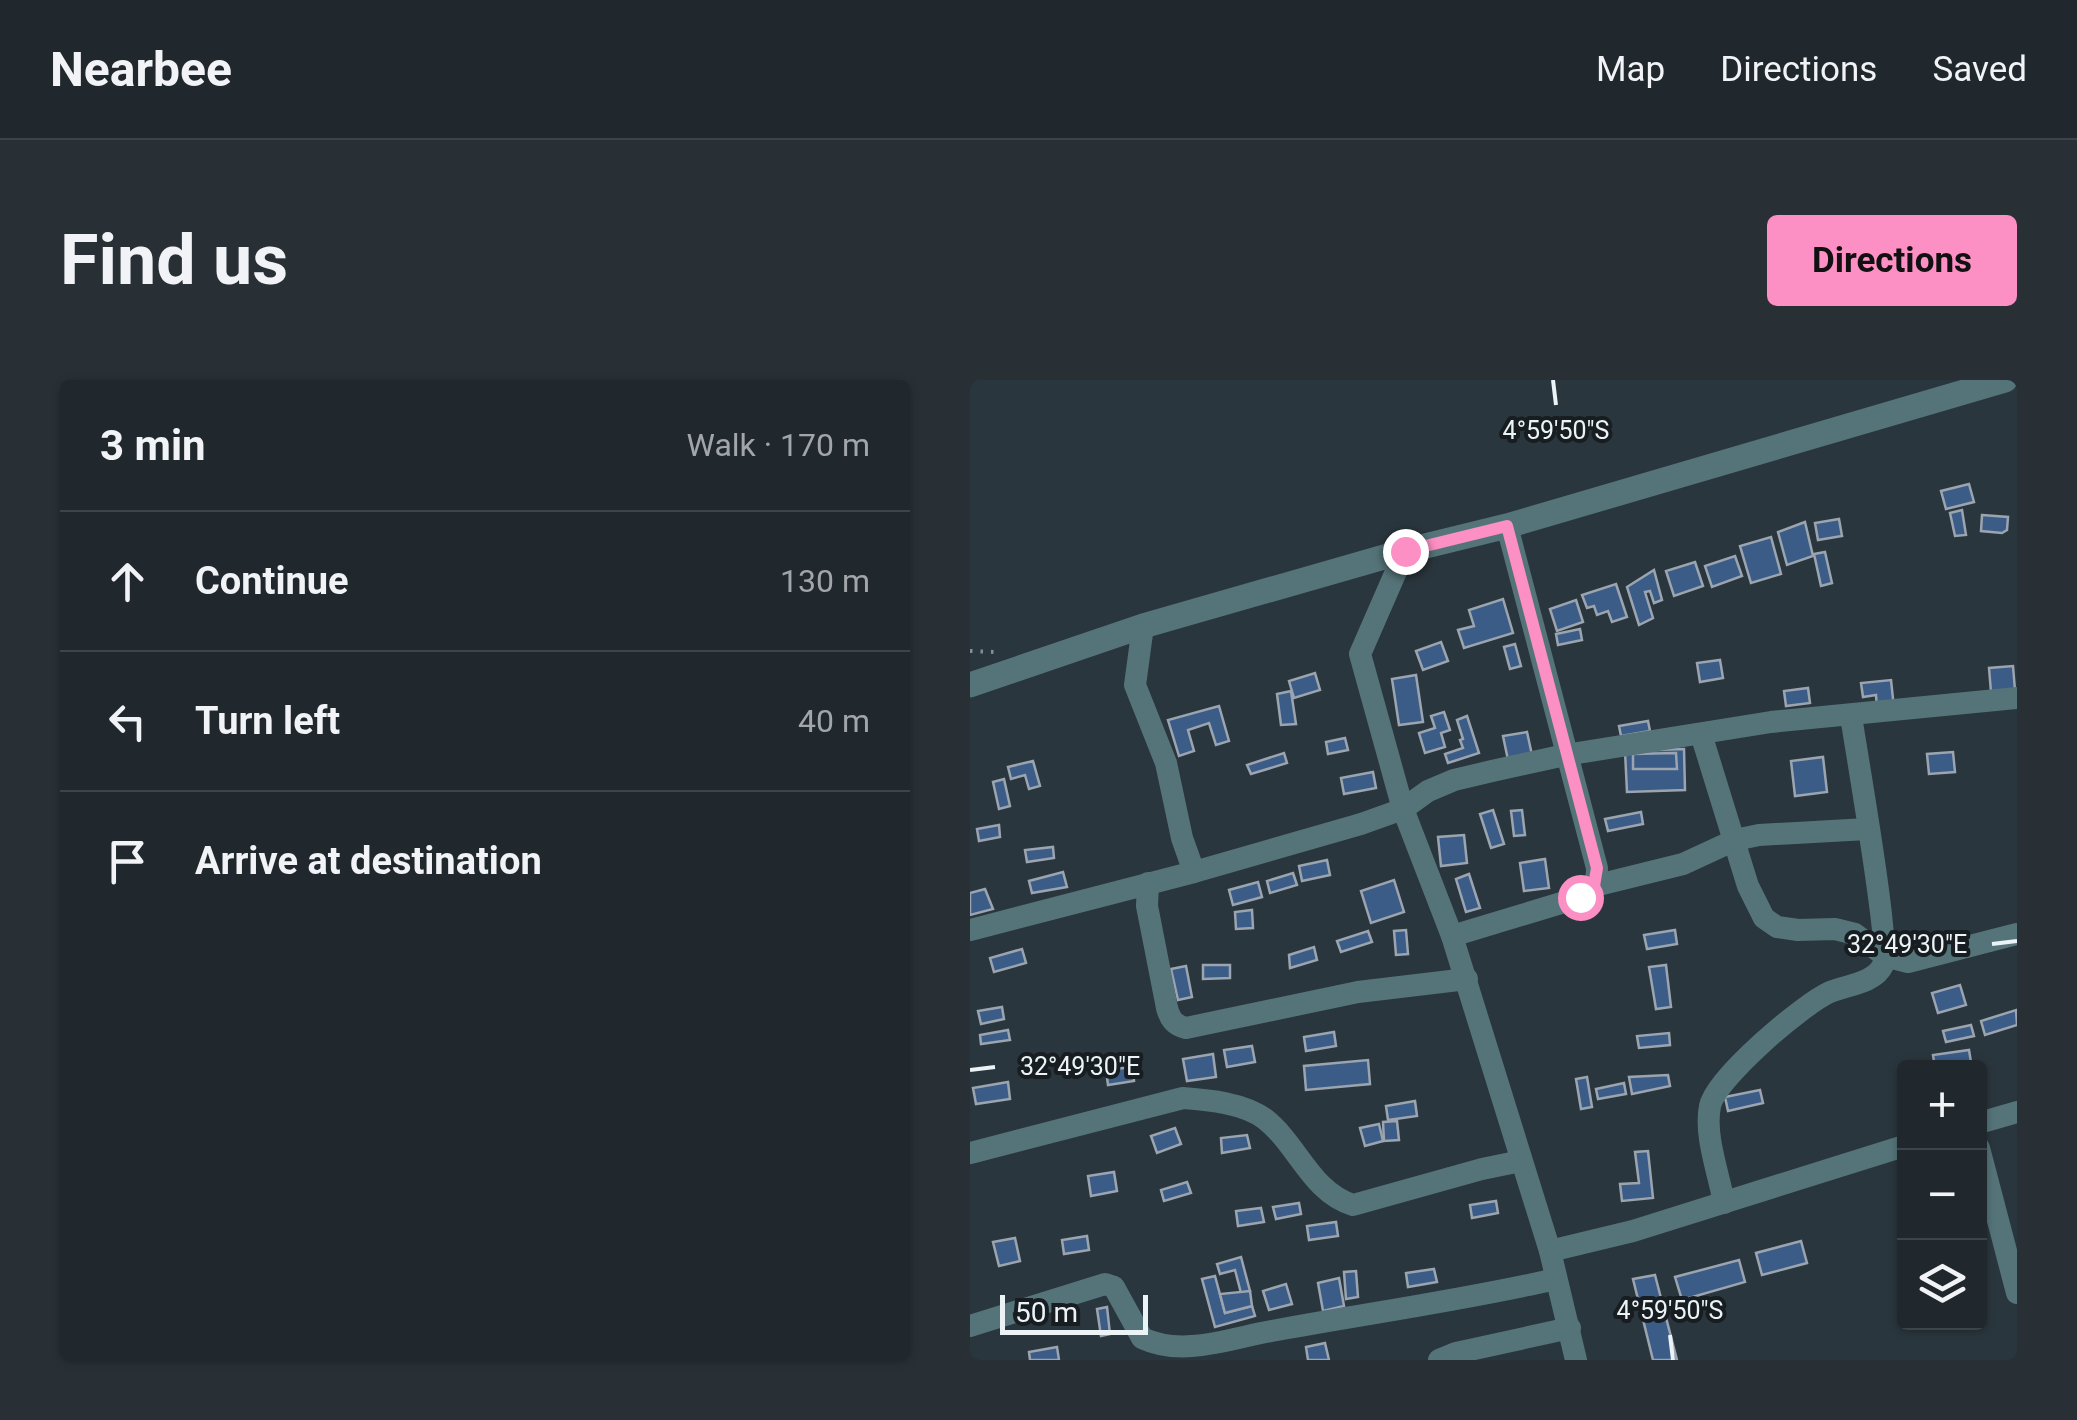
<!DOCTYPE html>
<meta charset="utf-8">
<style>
body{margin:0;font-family:Roboto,sans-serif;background:#283036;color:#f1f3f6}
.controls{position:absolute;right:30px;bottom:30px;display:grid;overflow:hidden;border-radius:10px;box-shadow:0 2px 8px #0004}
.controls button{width:90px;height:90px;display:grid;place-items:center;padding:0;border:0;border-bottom:2px solid #3d444a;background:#20282e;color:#f1f3f6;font:50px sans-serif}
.scale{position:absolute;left:30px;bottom:25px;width:148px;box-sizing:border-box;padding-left:10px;border:5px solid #ebf3f7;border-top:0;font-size:28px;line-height:35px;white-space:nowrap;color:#ebf3f7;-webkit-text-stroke:8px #171d20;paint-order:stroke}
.stop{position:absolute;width:30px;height:30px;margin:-22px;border:8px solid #fc8fc3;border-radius:50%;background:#fff}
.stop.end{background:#fc8fc3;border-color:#fff;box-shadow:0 2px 10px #0008}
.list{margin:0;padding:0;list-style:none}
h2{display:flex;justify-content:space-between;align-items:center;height:130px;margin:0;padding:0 40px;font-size:42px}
h2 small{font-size:32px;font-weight:400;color:#a2a6aa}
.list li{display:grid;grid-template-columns:65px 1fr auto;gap:30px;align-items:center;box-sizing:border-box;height:140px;padding:0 40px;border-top:2px solid #3d444a}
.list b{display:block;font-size:38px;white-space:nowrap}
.list em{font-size:32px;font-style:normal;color:#a2a6aa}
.icon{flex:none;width:55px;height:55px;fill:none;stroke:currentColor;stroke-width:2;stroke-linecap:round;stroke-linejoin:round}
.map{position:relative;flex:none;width:1047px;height:980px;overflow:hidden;border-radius:10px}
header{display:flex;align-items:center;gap:60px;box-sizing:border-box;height:140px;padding:0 50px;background:#20282e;border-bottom:2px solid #3d444a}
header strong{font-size:48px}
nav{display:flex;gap:55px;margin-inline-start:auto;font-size:35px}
.intro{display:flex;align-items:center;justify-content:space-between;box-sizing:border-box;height:240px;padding:0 60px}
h1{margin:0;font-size:70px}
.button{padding:25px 45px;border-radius:10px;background:#fc8fc3;color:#111;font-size:35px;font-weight:700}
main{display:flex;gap:60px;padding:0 60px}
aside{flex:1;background:#20282e;border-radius:10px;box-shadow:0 2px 8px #0004}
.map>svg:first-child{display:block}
</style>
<header>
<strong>Nearbee</strong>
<nav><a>Map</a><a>Directions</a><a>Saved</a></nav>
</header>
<div class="intro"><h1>Find us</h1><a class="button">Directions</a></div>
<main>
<aside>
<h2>3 min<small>Walk · 170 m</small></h2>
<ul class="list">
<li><svg class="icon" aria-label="ahead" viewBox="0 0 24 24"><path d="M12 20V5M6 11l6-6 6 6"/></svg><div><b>Continue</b></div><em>130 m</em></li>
<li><svg class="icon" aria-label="left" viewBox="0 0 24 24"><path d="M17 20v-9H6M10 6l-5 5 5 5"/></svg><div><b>Turn left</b></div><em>40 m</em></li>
<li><svg class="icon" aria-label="arrive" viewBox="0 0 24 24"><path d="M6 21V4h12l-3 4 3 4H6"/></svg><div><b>Arrive at destination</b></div></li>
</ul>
</aside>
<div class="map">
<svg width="1047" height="980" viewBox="0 0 1047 980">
<rect width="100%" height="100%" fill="#2a363d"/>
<!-- building -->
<g fill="#3a5c87" stroke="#9ba4af" stroke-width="2.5">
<polygon points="999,104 1004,122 976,129 971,111"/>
<polygon points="992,130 996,155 985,156 980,133"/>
<polygon points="1012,135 1038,137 1037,150 1032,153 1011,151"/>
<polygon points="869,139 872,156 848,160 845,143"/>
<polygon points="835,142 843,176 817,185 808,152"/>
<polygon points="801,157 811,194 781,203 770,166"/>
<polygon points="855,172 862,203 851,206 844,174"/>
<polygon points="765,176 772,196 742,207 735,186"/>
<polygon points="725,182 733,206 704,216 696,191"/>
<polygon points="684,190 692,220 684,223 680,211 675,212 683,238 669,245 657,207"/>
<polygon points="646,204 657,237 642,242 638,231 627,235 624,226 617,228 612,215"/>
<polygon points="533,219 543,253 494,268 488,250 504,246 499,230"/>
<polygon points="606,220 613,242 587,251 580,229"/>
<polygon points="610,249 612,260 588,265 586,254"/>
<polygon points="471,262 478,281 453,290 446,271"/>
<polygon points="545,264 551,286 540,289 534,267"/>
<polygon points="750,280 753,298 730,302 727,283"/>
<polygon points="1043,286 1045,310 1021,312 1019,288"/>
<polygon points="345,293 350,310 324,318 319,301"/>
<polygon points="446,295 453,342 429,345 422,299"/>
<polygon points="921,300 924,328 907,329 906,315 893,317 891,303"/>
<polygon points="838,308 840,323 816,326 814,311"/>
<polygon points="321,311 326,344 311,345 307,314"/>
<polygon points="249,326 259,361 246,365 239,343 218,350 224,371 209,376 198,340"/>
<polygon points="474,332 480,350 471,353 475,367 455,373 449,353 465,348 461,336"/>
<polygon points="497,336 509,373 478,383 475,374 493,368 490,360 493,359 487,340"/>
<polygon points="678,341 680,351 651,356 649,346"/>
<polygon points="557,352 562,375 538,380 533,356"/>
<polygon points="375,358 378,370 358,374 356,362"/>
<polygon points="714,369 715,410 657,412 655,371"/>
<polygon points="983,372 985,392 959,394 957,374"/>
<polygon points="314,373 317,383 281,394 277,385"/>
<polygon points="706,373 707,389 663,389 663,374"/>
<polygon points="853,377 857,412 825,416 821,381"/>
<polygon points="63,381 70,406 59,409 55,395 41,399 38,387"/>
<polygon points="403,392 406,408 374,414 371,398"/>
<polygon points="34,399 40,426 29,429 23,402"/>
<polygon points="523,430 534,464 521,468 510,434"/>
<polygon points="552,430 555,455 544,456 541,431"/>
<polygon points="671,432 673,444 638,451 635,439"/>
<polygon points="29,445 30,457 9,461 7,449"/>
<polygon points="494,455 497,483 471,486 468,457"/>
<polygon points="83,467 84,478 57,482 55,470"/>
<polygon points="575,479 579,508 554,511 550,483"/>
<polygon points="357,480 360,495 332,501 329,486"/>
<polygon points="93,492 97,507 62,513 59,501"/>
<polygon points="323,493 327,505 300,513 297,501"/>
<polygon points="499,494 510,528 496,532 486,499"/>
<polygon points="424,500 434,532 401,543 391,511"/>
<polygon points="288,502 292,517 263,525 259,510"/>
<polygon points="15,509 23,529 0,535 0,513"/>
<polygon points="282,530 283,548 266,549 265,532"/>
<polygon points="436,550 438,574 426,575 424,551"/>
<polygon points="705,550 707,564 677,569 674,555"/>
<polygon points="398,551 402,562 371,572 367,561"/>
<polygon points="344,567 347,580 320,588 319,575"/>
<polygon points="52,569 56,583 24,592 20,578"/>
<polygon points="233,585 260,585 260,598 233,599"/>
<polygon points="696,585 701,627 686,629 679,587"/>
<polygon points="216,586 222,617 208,620 201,589"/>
<polygon points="990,605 996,625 968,633 962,613"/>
<polygon points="32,627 34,639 11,644 8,631"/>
<polygon points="1046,630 1047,645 1015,655 1011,641"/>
<polygon points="1001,645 1004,656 976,662 973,651"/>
<polygon points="38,650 40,660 11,664 10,655"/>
<polygon points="364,652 366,666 336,671 334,657"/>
<polygon points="699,653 700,665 669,668 667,656"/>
<polygon points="282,666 285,682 257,687 254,670"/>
<polygon points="999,670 1002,688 965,688 963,675"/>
<polygon points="243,674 246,697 217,701 213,679"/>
<polygon points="398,680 400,704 336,710 334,686"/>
<polygon points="163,687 164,701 138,705 136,690"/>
<polygon points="698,695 700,706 662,714 659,697"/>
<polygon points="617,697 622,727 611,729 606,699"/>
<polygon points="38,702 40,719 6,724 3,708"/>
<polygon points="654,703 656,714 628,719 626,709"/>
<polygon points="790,710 793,723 758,731 755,717"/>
<polygon points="445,721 447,736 418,740 416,726"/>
<polygon points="427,741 429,760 414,761 413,742"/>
<polygon points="409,744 413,761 395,766 390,748"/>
<polygon points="205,748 211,764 187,773 181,756"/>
<polygon points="277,755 280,768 252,773 251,758"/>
<polygon points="678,771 683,818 652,821 650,804 669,803 665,772"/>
<polygon points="144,792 147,811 121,816 118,796"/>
<polygon points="217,802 221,813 194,821 191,810"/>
<polygon points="526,821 528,833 502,838 500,825"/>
<polygon points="329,823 331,834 306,839 303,827"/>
<polygon points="291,828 294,842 268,846 266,831"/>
<polygon points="366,842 368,856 339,860 337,846"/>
<polygon points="117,856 119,870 94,874 92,860"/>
<polygon points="45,858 50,881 29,886 23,862"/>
<polygon points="831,861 837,883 792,895 786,873"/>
<polygon points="271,877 280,911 271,913 265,890 250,894 247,884"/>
<polygon points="769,880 775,902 712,920 705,897"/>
<polygon points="464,889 467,902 438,907 436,893"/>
<polygon points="386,891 388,917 376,919 374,892"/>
<polygon points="685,895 707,980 683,980 663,899"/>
<polygon points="245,896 255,933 282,926 285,936 245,947 232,899"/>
<polygon points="369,898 374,926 353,931 348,903"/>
<polygon points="316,904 322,924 299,930 293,911"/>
<polygon points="280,911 282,926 255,933 250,914"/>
<polygon points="137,927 140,954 131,956 127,929"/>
<polygon points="355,963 359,980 338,980 336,967"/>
<polygon points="87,967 89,980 60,980 59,972"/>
</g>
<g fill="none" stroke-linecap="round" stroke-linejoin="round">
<!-- path -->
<polyline stroke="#858f95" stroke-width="4" stroke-dasharray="2.5 8" stroke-linecap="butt" points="0,271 25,272"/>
<!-- minor -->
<g stroke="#557479" stroke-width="22">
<polyline points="435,171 390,274 433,429 482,556 580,871 606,980"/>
<polyline points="173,246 165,305 196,383 212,458 224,492"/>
<polyline points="731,354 778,506 794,538 807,547 828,550 865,549 885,554 915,576 938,582 1047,554"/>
<path d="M 178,503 L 177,526 L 197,628 C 200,639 204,645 216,648 L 388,612 L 497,599"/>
<polyline points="624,506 713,484 765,460 789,455 897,449"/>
<polyline points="0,550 224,492 391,444 433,429 458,411 484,400 522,391 595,375 801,342 1047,318"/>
<path d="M 482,556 L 611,517 C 624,510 627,503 627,488 L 537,146"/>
<polyline points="1009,743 1047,732"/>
<polyline points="1009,768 1047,913"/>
<path d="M 0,773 L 213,718 C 239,720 273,723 295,739 C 328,765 341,812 383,825 L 512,789 L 551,781"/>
<path d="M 754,823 C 749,794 734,756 740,726 C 746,698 833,624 860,612 C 877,605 905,603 913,585 C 921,568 886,370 881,336"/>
<polyline points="580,871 663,851 934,766"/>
<path d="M 0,946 L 135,904 L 144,907 L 172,958 C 214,978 263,957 307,950 C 400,933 494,920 586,899"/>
<polyline points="469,980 486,973 600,948"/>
</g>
<!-- tertiary -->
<polyline stroke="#557479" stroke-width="25" points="0,305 173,246 435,171 537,146 1035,0"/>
</g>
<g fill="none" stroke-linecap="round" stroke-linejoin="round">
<!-- route -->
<polyline stroke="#fc8fc3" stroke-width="12" points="435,171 537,146 627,488 624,506 610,517"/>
</g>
<!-- ticks -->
<path fill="none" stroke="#ebf3f7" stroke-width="4" d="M 583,0 L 586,25M 1022,564 L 1047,561M 0,690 L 25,687M 700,955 L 703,980"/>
<g font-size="25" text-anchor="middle" fill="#ebf3f7" stroke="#171d20" stroke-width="8" stroke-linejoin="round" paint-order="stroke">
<text x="586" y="59">4°59'50"S</text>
<text x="937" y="573">32°49'30"E</text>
<text x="110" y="695">32°49'30"E</text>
<text x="700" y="939">4°59'50"S</text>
</g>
</svg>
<div class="controls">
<button>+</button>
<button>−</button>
<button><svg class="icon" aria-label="layers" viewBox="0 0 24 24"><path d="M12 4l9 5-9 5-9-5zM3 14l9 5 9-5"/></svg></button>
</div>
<div class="scale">50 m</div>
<div class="stop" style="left:610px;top:517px"></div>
<div class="stop end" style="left:435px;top:171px"></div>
</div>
</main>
